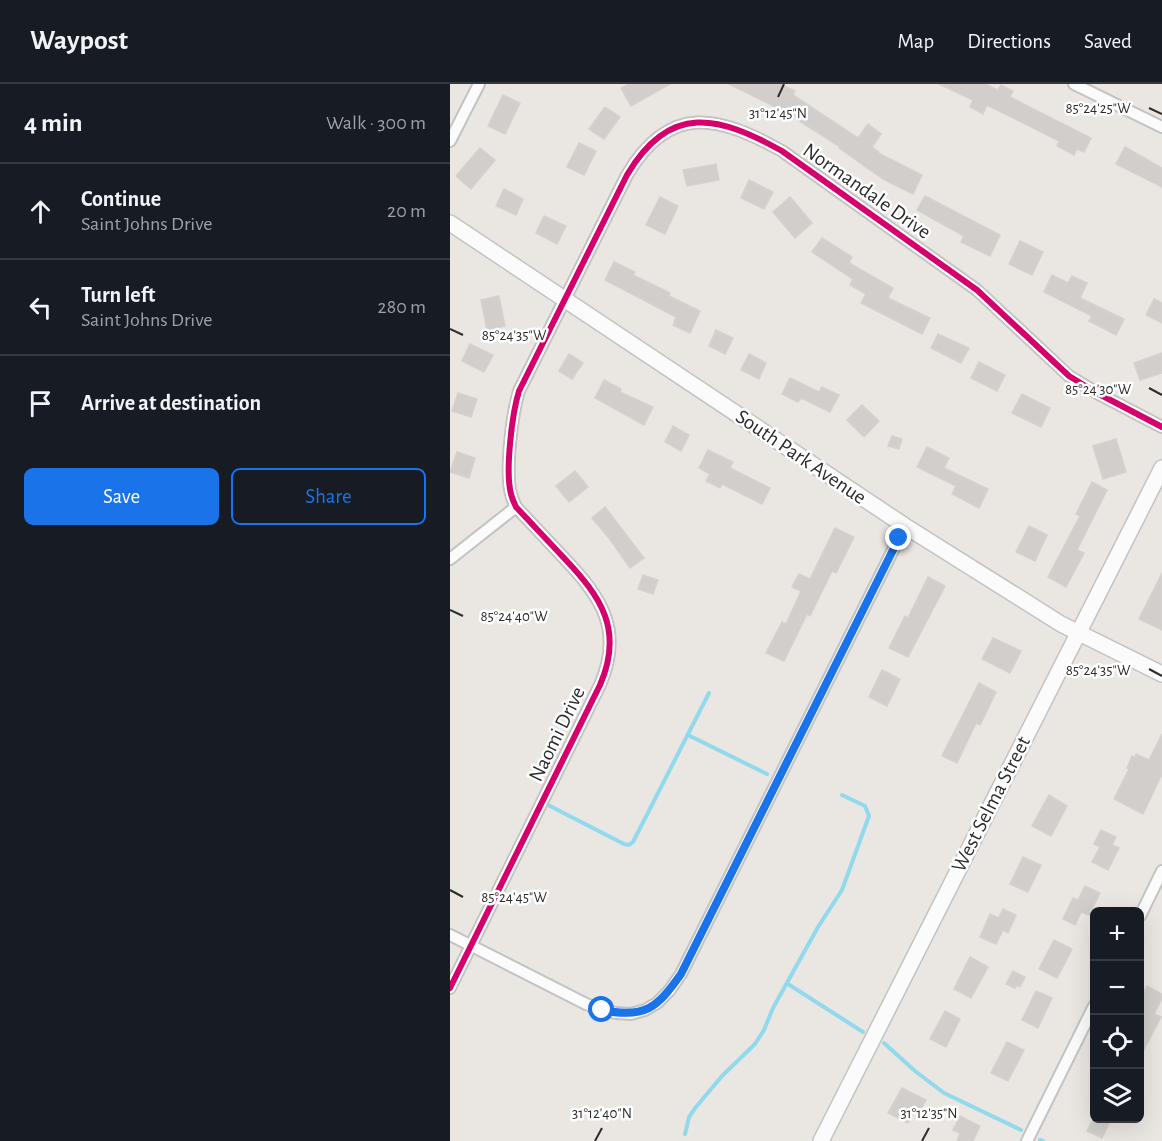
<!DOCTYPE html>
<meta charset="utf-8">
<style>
body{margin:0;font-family:"Alegreya Sans",sans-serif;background:#20242c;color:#f1f3f6}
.controls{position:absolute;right:18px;bottom:18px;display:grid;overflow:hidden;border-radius:9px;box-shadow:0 6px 24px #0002}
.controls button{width:54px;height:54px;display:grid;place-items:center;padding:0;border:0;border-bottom:2px solid #363941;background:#171b24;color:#f1f3f6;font:30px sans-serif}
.stop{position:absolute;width:18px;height:18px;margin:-14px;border:4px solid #1a73e8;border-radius:50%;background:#fff}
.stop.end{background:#1a73e8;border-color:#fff;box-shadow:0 2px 6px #0008}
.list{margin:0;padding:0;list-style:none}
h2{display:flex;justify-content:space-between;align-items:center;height:78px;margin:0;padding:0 24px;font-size:26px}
h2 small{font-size:20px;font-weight:400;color:#9ea1a6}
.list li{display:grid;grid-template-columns:39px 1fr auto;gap:18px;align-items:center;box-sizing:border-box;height:96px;padding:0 24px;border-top:2px solid #363941}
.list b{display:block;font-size:22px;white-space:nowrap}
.list p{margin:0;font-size:20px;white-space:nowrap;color:#9ea1a6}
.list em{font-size:20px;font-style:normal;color:#9ea1a6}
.actions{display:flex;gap:12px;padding:18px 24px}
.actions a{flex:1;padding:14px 0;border:2px solid #1a73e8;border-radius:9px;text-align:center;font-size:21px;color:#1a73e8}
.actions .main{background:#1a73e8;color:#fff}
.icon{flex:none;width:33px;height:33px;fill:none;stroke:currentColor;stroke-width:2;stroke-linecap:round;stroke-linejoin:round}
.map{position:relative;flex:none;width:712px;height:1057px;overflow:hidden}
header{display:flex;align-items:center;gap:36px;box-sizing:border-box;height:84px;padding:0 30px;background:#171b24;border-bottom:2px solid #363941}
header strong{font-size:28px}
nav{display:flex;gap:33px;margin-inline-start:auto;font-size:21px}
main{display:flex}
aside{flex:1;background:#171b24}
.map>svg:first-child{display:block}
</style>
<header>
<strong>Waypost</strong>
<nav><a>Map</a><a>Directions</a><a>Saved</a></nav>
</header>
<main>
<aside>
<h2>4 min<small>Walk · 300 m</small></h2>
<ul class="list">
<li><svg class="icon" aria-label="ahead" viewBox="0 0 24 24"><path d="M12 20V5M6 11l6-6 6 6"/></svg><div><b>Continue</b><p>Saint Johns Drive</p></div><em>20 m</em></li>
<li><svg class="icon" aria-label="left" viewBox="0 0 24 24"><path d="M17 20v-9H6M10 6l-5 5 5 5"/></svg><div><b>Turn left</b><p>Saint Johns Drive</p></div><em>280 m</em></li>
<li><svg class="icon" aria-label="arrive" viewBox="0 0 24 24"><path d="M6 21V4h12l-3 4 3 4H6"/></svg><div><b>Arrive at destination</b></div></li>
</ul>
<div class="actions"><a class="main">Save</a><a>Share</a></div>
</aside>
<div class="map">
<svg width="712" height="1057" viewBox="0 0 712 1057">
<rect width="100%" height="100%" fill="#eae6e2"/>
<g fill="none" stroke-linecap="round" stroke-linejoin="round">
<!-- stream -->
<g stroke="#93d9ed" stroke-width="4">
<polyline points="238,651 317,690"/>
<polyline points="98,721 174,760 179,761 183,758 259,609"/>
<polyline points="338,900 413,948"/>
<polyline points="434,959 465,987 494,1009 571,1046"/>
<polyline points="235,1050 239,1033 246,1023 272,992 305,960 314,946 323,924 368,843 392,806 419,732 415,722 392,711"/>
<polyline points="590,1056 593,1057"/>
</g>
</g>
<!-- building -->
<g fill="#d1cecb" stroke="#d5d2ce" stroke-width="1.5">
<polygon points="179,0 220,0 181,22 171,4"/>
<polygon points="279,0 330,0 345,7 343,11 408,54 418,40 431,50 422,63 429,68 428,69 472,91 463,110 433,95 389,64 390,63 348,36 349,35"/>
<polygon points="489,0 535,0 548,6 551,1 563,7 560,13 641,54 634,68 627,65 624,71 607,62 609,57 537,21 533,30 520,23 523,16"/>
<polygon points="53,11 70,19 55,50 38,42"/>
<polygon points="155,23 170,33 154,55 139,45"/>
<polygon points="129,59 146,67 134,91 117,83"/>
<polygon points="675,63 712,84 712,103 666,80"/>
<polygon points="30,64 45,76 21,105 6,92"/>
<polygon points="266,80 269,96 237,102 233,86"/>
<polygon points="299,96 323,108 314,125 291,114"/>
<polygon points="54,105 73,115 66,131 46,122"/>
<polygon points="475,112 550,151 540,172 511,158 514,152 467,126"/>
<polygon points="210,113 228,122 215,150 196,141"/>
<polygon points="340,113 362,139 345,154 323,128"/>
<polygon points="94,132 116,142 107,160 86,149"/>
<polygon points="372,154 402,173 399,179 443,204 438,214 480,234 472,250 411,219 416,210 400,201 403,195 362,168"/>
<polygon points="570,157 593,168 582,191 559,180"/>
<polygon points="164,178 185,188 183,191 220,209 219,212 250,227 240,249 223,241 226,233 155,196"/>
<polygon points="602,191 618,199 622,192 637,199 630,214 674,235 666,251 639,237 642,232 594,208"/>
<polygon points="49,212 55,242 37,246 31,216"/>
<polygon points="704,215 712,219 712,239 696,231"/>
<polygon points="266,246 283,254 275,270 259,262"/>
<polygon points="488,250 519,264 511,279 481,264"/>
<polygon points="20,260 43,271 34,288 12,277"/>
<polygon points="712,269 712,289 690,296 684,279"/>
<polygon points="119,270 133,279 122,295 109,287"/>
<polygon points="299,270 316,279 309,295 291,286"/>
<polygon points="529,278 555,291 547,307 521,294"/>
<polygon points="340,294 369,308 372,303 389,311 380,328 351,314 348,318 332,310"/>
<polygon points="154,296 171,305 170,308 203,323 194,341 145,314"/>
<polygon points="8,309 27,315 21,333 2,327"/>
<polygon points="572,310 600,324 591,343 562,329"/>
<polygon points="412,321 429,337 414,353 397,336"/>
<polygon points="223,342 239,351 231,367 215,358"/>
<polygon points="442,352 452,355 449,365 438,362"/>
<polygon points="666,355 676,388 653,395 643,362"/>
<polygon points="477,363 499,374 494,384 538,405 529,424 502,410 506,402 467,383"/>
<polygon points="258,366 283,378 280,384 320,404 312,420 272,400 270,404 256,397 260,390 249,384"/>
<polygon points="7,368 25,374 19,394 0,388"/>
<polygon points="125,387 138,403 119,418 106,402"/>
<polygon points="642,398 657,406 627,466 634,469 616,503 598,493 630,432 626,430"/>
<polygon points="155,423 194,474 180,484 159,454 142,434"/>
<polygon points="579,442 597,451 585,477 566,468"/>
<polygon points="385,444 404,453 386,489 382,487 360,532 357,530 334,577 316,569 332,538 336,540 351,507 342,503 349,490 360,495"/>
<polygon points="712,489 712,546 689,535"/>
<polygon points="193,491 208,496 203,510 188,505"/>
<polygon points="478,493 495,502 458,573 439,564 455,532 458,534"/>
<polygon points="543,554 571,567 560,589 532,575"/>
<polygon points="432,586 450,595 437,622 419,613"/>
<polygon points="529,599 546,608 530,641 526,639 507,679 492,672"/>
<polygon points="712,650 712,690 693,730 664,715 679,685 677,684 682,672 685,673 686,670 699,676"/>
<polygon points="599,711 617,722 601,752 582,742"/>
<polygon points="651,746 666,753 662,761 669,764 658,786 642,778 650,763 644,760"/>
<polygon points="573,773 591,781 578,808 560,800"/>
<polygon points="635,802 650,809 639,831 631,828 625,841 613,835 623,814 628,816"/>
<polygon points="553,825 566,831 558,849 553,846 546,860 530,853 540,830 549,834"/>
<polygon points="604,856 622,865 607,894 589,885"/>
<polygon points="520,873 538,883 521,914 504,905"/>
<polygon points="563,887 575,893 570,903 567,901 565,904 556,900"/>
<polygon points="697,902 712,910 712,915 704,930 711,933 690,973 690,916"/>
<polygon points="586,907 602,914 588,944 572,936"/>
<polygon points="495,927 510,935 496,963 480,955"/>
<polygon points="557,958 574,966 558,997 541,989"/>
<polygon points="452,1004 476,1016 469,1028 465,1026 458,1039 438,1029"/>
<polygon points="510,1032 530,1042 523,1057 507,1057 510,1049 503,1046"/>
<polygon points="643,1035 661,1035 652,1054 637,1047"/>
</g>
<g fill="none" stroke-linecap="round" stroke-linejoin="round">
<!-- street casing -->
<g stroke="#c4c3c3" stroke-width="14">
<g id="street">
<polyline points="624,0 712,43"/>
<polyline points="0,57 29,0"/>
<polyline points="0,475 66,423"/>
<polyline points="690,832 712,787"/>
<polyline points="0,851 136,920 152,926 166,929 181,930 195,926 207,919 219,907 231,890 455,442"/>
<path d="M 0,904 L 150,601 C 174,546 151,513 114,474 C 98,457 82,440 66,423 C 64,419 62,414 61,410 C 55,387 62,330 69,307 L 177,91 C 220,18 269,32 332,67 L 527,206 L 619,292 L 647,309 L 712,343"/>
<polyline points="577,1057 644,922"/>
</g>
</g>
<!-- secondary casing -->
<g stroke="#c4c3c3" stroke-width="18">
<g id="secondary">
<polyline points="0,139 455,442 611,540 712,590"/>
<polyline points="371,1057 712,384"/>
</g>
</g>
<!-- street -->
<use href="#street" stroke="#fcfbfb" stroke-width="10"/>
<!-- secondary -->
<use href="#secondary" stroke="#fcfbfb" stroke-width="15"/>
<!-- cycleway casing -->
<g stroke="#fff" stroke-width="10">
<path id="cycleway" d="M 0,904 L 150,601 C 174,546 151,513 114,474 C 98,457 82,440 66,423 C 64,419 62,414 61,410 C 55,387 62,330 69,307 L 177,91 C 220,18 269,32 332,67 L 527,206 L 619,292 L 647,309 L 712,343"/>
</g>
<!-- cycleway -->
<use href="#cycleway" stroke="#d6006c" stroke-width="6"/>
</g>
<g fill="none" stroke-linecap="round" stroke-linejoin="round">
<!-- route -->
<path stroke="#1a73e8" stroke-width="8" d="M 152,926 C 195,935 207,924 231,890 L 449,454"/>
</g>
<!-- ticks -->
<path fill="none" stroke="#2c2c2c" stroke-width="2" d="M 328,13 L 334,0M 699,24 L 712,30M 0,245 L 13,251M 699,304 L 712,311M 0,526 L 13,532M 699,585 L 712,592M 0,806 L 13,813M 145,1057 L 152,1044M 472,1057 L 479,1044"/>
<g text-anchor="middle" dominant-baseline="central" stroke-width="5" stroke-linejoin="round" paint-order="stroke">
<!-- street labels -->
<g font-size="21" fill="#2c2c2c" stroke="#fff">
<text transform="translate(417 107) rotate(35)">Normandale Drive</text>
<text transform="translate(351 373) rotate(34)">South Park Avenue</text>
<text transform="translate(107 650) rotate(-64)">Naomi Drive</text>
<text transform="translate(541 720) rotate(-63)">West Selma Street</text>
</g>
</g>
<g font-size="15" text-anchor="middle" fill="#2c2c2c" stroke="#fff" stroke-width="5" stroke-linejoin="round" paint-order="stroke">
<text x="648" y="29">85°24'25"W</text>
<text x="328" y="34">31°12'45"N</text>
<text x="64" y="256">85°24'35"W</text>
<text x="648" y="310">85°24'30"W</text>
<text x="64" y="537">85°24'40"W</text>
<text x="648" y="591">85°24'35"W</text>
<text x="64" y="818">85°24'45"W</text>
<text x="152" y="1034">31°12'40"N</text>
<text x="479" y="1034">31°12'35"N</text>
</g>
</svg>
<div class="controls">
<button>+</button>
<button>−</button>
<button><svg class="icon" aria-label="locate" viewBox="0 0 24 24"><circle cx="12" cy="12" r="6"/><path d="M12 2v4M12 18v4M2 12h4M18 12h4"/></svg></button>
<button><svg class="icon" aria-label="layers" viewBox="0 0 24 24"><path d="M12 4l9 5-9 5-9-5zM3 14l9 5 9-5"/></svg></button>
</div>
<div class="stop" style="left:152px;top:926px"></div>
<div class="stop end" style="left:449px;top:454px"></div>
</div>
</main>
